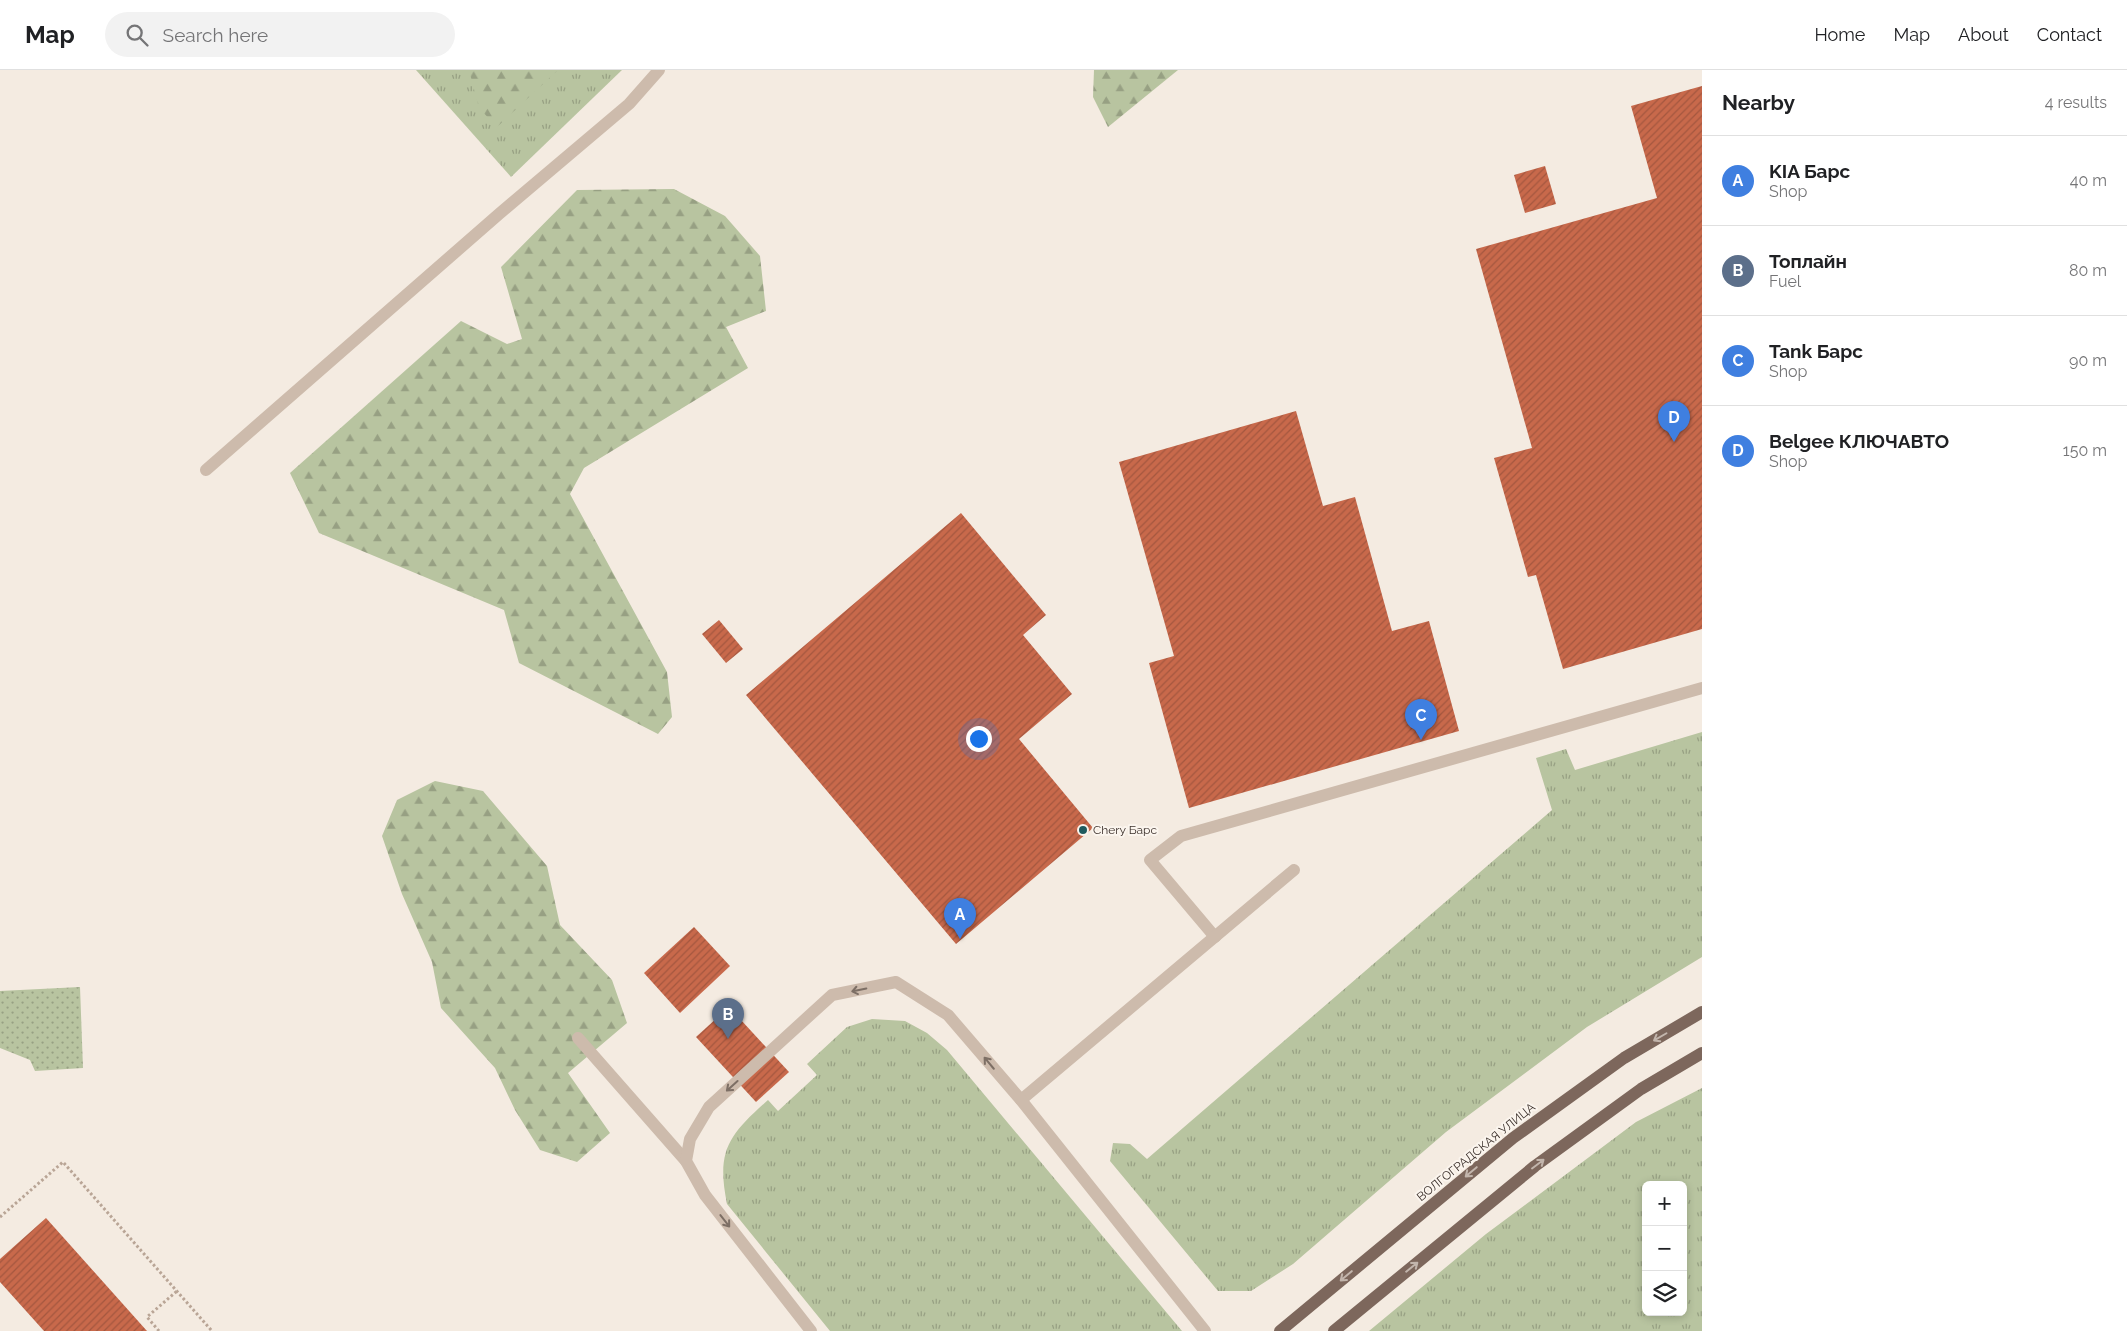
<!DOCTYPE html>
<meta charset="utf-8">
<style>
body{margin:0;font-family:Raleway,sans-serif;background:#f2f2f2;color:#202124}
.controls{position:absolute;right:15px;bottom:15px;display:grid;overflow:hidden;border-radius:8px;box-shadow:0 2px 8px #0003}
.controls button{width:45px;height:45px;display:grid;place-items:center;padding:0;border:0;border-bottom:1px solid #e0e0e0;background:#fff;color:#202124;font:25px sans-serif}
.you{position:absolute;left:978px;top:668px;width:18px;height:18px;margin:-12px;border:4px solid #fff;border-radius:50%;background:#1a73e8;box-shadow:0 0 0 8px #1a73e833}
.badge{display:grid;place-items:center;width:32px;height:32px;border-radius:50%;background:#0f766e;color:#fff;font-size:16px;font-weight:700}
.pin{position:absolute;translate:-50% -41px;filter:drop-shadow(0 1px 2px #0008)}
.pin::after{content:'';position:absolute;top:26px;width:18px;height:15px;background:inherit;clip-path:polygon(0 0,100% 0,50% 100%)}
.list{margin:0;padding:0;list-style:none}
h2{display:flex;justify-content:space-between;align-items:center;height:65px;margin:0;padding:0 20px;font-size:21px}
h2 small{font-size:16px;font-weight:400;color:#757577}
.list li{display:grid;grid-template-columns:32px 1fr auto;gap:15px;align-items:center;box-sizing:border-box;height:90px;padding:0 20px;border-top:1px solid #e0e0e0}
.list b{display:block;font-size:19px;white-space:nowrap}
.list p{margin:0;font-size:16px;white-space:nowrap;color:#757577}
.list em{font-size:16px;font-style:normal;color:#757577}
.icon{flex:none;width:28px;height:28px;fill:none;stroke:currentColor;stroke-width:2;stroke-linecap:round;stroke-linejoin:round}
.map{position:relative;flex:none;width:1702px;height:1261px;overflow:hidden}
header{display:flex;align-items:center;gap:30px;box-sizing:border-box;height:70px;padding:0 25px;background:#fff;border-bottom:1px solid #e0e0e0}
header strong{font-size:24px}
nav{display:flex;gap:28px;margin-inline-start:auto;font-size:18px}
.search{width:350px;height:45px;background:#f2f2f2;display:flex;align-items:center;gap:12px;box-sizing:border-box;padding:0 18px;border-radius:28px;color:#757577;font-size:19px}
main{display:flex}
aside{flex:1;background:#fff}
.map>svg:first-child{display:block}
</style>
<header>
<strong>Map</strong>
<div class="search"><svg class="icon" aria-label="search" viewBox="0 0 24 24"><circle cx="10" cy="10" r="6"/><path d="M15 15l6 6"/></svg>Search here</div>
<nav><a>Home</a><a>Map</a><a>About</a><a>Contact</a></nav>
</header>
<main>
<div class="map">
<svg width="1702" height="1261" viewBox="0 0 1702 1261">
<defs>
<pattern id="grass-tufts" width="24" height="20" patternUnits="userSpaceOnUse" patternTransform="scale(1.25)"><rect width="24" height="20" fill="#b8c4a0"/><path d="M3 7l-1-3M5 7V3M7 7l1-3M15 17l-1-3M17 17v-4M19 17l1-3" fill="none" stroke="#97a083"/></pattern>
<pattern id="forest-firs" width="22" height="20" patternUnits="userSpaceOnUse" patternTransform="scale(1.25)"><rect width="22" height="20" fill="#b8c4a0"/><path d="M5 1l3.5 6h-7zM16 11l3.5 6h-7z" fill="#97a083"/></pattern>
<pattern id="park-dots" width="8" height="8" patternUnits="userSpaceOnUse" patternTransform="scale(1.25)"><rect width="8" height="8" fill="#b8c4a0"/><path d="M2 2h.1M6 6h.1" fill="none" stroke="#97a083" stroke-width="1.8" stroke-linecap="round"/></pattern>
<pattern id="building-hatch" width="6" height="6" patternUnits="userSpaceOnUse" patternTransform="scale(1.25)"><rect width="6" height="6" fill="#c8694b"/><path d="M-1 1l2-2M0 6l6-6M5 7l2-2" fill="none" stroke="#a4573f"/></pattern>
</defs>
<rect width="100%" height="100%" fill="#f4ebe1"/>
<!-- grass -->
<g fill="url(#grass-tufts)" fill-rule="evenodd">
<polygon points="416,0 622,0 511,107"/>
<polygon points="1702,662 1702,887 1587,957 1446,1062 1293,1194 1251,1221 1218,1221 1110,1091 1113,1073 1130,1074 1147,1089 1552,740 1536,688 1566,679 1575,700"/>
<path d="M 872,949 L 905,951 L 927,963 L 947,980 L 1182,1261 L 830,1261 L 727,1134 C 716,1080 729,1065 768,1030 L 778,1041 L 817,1005 L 807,994 L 847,957 Z"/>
<path d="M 1702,1018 L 1702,1261 L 1369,1261 L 1486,1164 L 1636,1052 ZM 1646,1115 L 1683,1115 L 1683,1242 L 1646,1242 Z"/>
</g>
<!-- forest -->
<g fill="url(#forest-firs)">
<polygon points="469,0 558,0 497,57 479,38"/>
<polygon points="1094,0 1178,0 1108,57 1093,27"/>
<polygon points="674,119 725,146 760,186 766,241 726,257 748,298 584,398 570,424 667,602 672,647 658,664 519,593 504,540 319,463 290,403 461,251 507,274 522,269 501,197 577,120"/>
<polygon points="435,711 483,721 547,796 560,855 612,910 627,953 568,1003 610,1063 577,1092 540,1080 515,1040 495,998 441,938 432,892 402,824 382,766 397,730"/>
</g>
<!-- park -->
<polygon fill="url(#park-dots)" points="80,917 83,998 35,1001 30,990 0,978 0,921"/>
<!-- building -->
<g fill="url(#building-hatch)">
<polygon points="1702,16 1702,559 1563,599 1536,505 1528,507 1494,388 1532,378 1476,179 1657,128 1631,36"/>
<polygon points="1545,96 1556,134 1525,143 1514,105"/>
<polygon points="1296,341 1323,436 1355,427 1392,561 1429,551 1459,661 1189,738 1149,593 1174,586 1119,392"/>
<polygon points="961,443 1046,545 1023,565 1072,624 1019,669 1093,758 956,874 746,625"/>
<polygon points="719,550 743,579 726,593 702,564"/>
<polygon points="694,857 730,896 680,943 644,903"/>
<polygon points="729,937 789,1002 756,1032 696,967"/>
<polygon points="46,1148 147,1261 44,1261 0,1212 0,1189"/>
</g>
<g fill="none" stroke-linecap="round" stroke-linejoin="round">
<!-- path -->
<g stroke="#b9a596" stroke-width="3" stroke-dasharray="2.5 2.5" stroke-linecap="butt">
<polyline points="0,1147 63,1092 212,1261"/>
<polyline points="159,1261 147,1247 177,1221"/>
</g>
<!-- lane -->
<g stroke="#cdbbac" stroke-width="12">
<polyline points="1215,867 1150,790 1181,766 1702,618"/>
<polyline points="578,968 686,1091"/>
<polyline points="1021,1030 1294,800"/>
<polyline points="811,1261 705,1125 686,1091 690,1069 709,1037 832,925 896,912 948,945 1021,1030 1205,1261"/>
</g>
<!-- street -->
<polyline stroke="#cdbbac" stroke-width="12" points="206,400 499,144 629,34 659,0"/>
<!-- primary -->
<g stroke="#7d675c" stroke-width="12">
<polyline points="1280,1261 1513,1068 1624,988 1702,942"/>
<polyline points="1334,1261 1535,1096 1641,1019 1702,983"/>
</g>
</g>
<!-- one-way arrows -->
<defs><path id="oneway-shaft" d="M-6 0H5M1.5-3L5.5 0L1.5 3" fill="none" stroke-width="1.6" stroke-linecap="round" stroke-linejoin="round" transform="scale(1.25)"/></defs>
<g stroke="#7d6f65">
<use href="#oneway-shaft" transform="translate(859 920) rotate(168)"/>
<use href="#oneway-shaft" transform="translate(989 993) rotate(-130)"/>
<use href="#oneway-shaft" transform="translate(732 1016) rotate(138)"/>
<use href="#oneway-shaft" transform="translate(725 1151) rotate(52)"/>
</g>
<g stroke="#c2b5ac">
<use href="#oneway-shaft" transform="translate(1660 967) rotate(150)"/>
<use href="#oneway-shaft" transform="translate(1538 1094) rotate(-37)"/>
<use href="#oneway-shaft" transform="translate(1471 1102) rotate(140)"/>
<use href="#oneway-shaft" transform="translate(1412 1197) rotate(-39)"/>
<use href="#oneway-shaft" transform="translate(1346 1206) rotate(140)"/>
</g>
<!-- markers -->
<circle fill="#1f5a5e" stroke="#fbf5ee" stroke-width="2" cx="1083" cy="760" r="5"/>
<g text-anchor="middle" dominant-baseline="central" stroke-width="4" stroke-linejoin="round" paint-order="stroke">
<!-- poi labels -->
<g font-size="12" fill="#3b302b" stroke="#fbf5ee" text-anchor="start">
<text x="1093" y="760">Chery Барс</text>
</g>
<!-- street labels -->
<g font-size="12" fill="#3b302b" stroke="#fbf5ee">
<text transform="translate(1476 1082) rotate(-39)">ВОЛГОГРАДСКАЯ УЛИЦА</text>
</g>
</g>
</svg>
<div class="controls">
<button>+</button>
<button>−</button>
<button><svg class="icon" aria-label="layers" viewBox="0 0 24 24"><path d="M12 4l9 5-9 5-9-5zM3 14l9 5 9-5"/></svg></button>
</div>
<div class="you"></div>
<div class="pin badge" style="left:960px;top:869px;background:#3f7fe0">A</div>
<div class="pin badge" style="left:728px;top:969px;background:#5c6f8a">B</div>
<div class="pin badge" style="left:1421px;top:670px;background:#3f7fe0">C</div>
<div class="pin badge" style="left:1674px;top:372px;background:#3f7fe0">D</div>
</div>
<aside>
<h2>Nearby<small>4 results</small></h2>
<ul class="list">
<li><span class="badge" style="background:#3f7fe0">A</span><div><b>KIA Барс</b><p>Shop</p></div><em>40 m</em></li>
<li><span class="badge" style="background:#5c6f8a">B</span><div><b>Топлайн</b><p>Fuel</p></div><em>80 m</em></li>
<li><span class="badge" style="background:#3f7fe0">C</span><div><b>Tank Барс</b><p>Shop</p></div><em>90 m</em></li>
<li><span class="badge" style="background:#3f7fe0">D</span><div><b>Belgee КЛЮЧАВТО</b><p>Shop</p></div><em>150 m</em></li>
</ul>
</aside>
</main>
